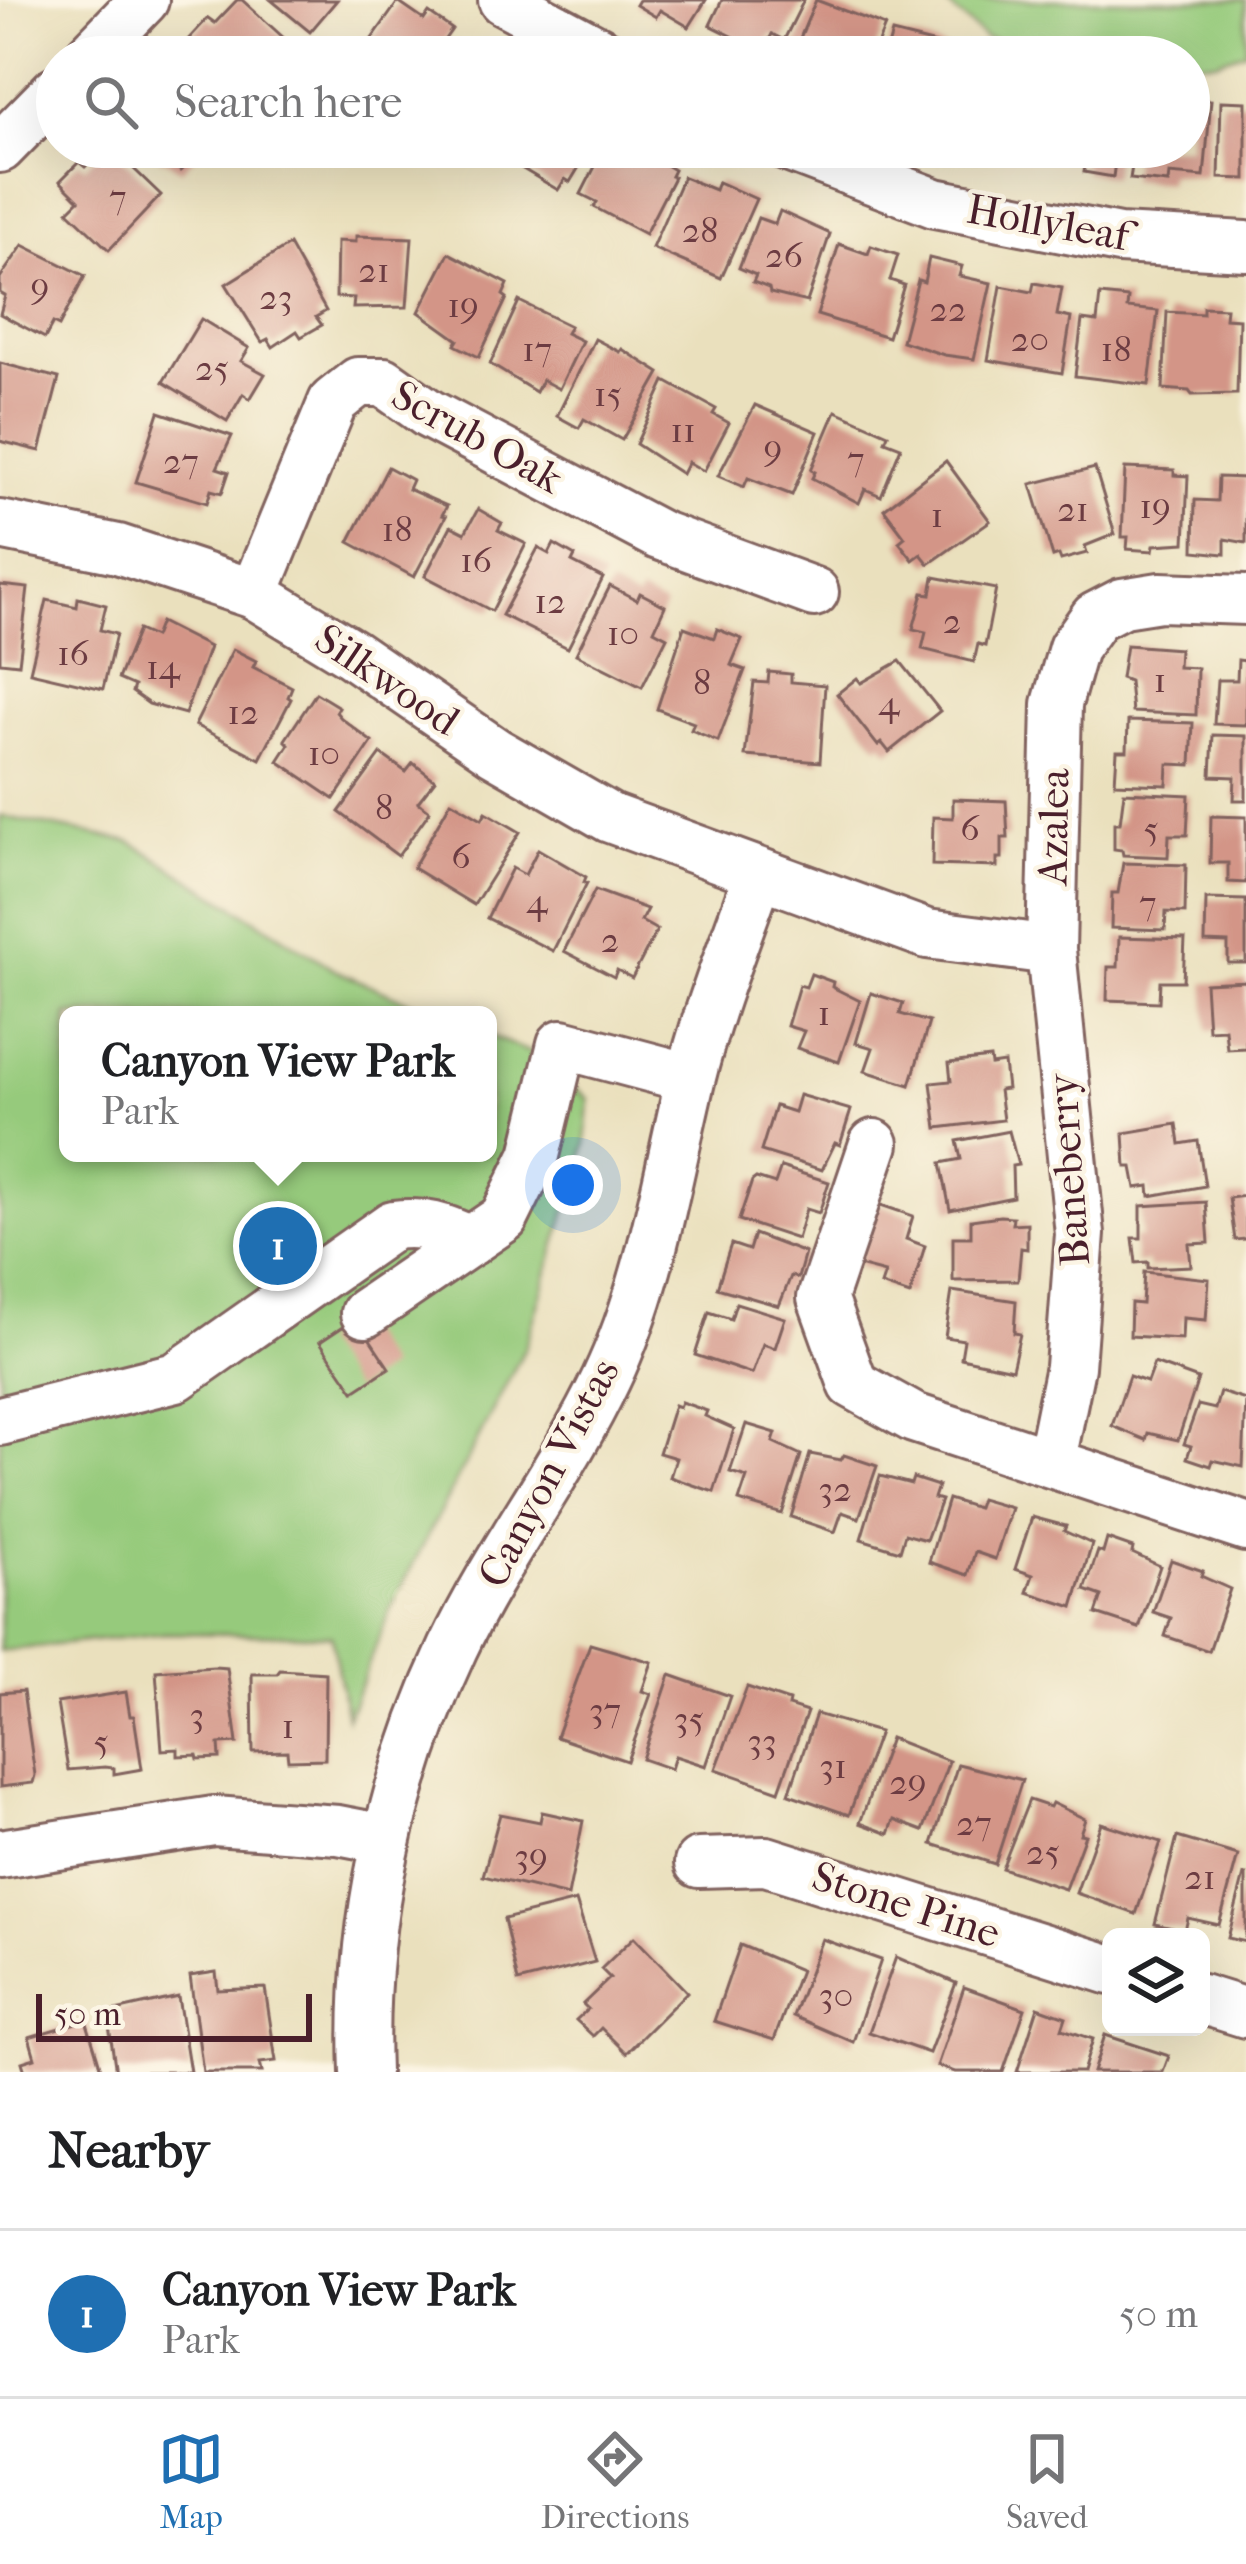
<!DOCTYPE html>
<style>
body{margin:0;font-family:"IM FELL French Canon",serif;background:#f2f2f2;color:#202124}
.controls{position:absolute;right:36px;bottom:36px;display:grid;overflow:hidden;border-radius:18px;box-shadow:0 12px 48px #0002}
.controls button{width:108px;height:108px;display:grid;place-items:center;padding:0;border:0;border-bottom:3px solid #e0e0e0;background:#fff;color:#202124;font:60px sans-serif}
.scale{position:absolute;left:36px;bottom:30px;width:276px;box-sizing:border-box;padding-left:12px;border:6px solid #4a1f2b;border-top:0;font-size:33px;line-height:42px;white-space:nowrap;color:#4a1f2b;-webkit-text-stroke:9px #fcf5e5;paint-order:stroke}
.you{position:absolute;left:573px;top:1185px;width:42px;height:42px;margin:-30px;border:9px solid #fff;border-radius:50%;background:#1a73e8;box-shadow:0 0 0 18px #1a73e833}
.badge{display:grid;place-items:center;width:78px;height:78px;border-radius:50%;background:#1f6fb2;color:#fff;font-size:39px;font-weight:700}
.pin{position:absolute;translate:-50% -50%;border:6px solid #fff;box-shadow:0 3px 12px #0006}
.popup{position:absolute;left:59px;top:1006px;width:438px;height:156px;box-sizing:border-box;display:grid;place-content:center;border-radius:18px;background:#fff;filter:drop-shadow(0 3px 9px #0005);font-size:39px;white-space:nowrap;color:#757577}
.popup b{font-size:45px;color:#202124}
.popup::after{content:'';position:absolute;left:50%;top:100%;margin-left:-24px;border:24px solid transparent;border-top-color:#fff}
.list{margin:0;padding:0;list-style:none}
h2{display:flex;justify-content:space-between;align-items:center;height:156px;margin:0;padding:0 48px;font-size:51px}
h2 small{font-size:39px;font-weight:400;color:#757577}
.list li{display:grid;grid-template-columns:78px 1fr auto;gap:36px;align-items:center;box-sizing:border-box;height:168px;padding:0 48px;border-top:3px solid #e0e0e0}
.list b{display:block;font-size:45px;white-space:nowrap}
.list p{margin:0;font-size:39px;white-space:nowrap;color:#757577}
.list em{font-size:39px;font-style:normal;color:#757577}
.icon{flex:none;width:66px;height:66px;fill:none;stroke:currentColor;stroke-width:2;stroke-linecap:round;stroke-linejoin:round}
.map{position:relative;flex:none;width:1246px;height:2072px;overflow:hidden}
.search{position:absolute;background:#fff;box-shadow:0 12px 48px #0002;left:36px;right:36px;top:36px;height:132px;display:flex;align-items:center;gap:30px;box-sizing:border-box;padding:0 42px;border-radius:66px;color:#757577;font-size:45px}
.sheet{height:324px;background:#fff}
nav{display:flex;justify-content:space-around;align-items:center;box-sizing:border-box;height:168px;border-top:3px solid #e0e0e0;background:#fff;font-size:33px;color:#757577}
nav a{display:grid;justify-items:center;gap:6px}
nav .on{color:#1f6fb2}
.map>svg:first-child{display:block}
</style>
<div class="map">
<svg width="1246" height="2072" viewBox="0 0 1246 2072">
<rect width="100%" height="100%" fill="#fcf5e5"/>
<filter id="ink" filterUnits="userSpaceOnUse"><feTurbulence type="fractalNoise" baseFrequency=".00833" numOctaves="2"/><feDisplacementMap in="SourceGraphic" scale="24" xChannelSelector="R" yChannelSelector="G"/><feConvolveMatrix kernelMatrix="1 2 1 2 8 2 1 2 1" color-interpolation-filters="sRGB"/></filter>
<filter id="wash" filterUnits="userSpaceOnUse"><feTurbulence type="fractalNoise" baseFrequency=".004" numOctaves="4" result="noise"/><feDisplacementMap in="SourceGraphic" scale="48" xChannelSelector="R" yChannelSelector="G"/><feGaussianBlur stdDeviation="2.7" result="paint"/><feColorMatrix in="noise" values="0 0 0 0 0 0 0 0 0 0 0 0 0 0 0 0 0 1.4 0 .05"/><feComposite in="paint" operator="in"/></filter>
<g filter="url(#wash)">
<rect width="100%" height="100%" fill="#eae0bd"/>
<!-- green -->
<g fill="#96ca7b" stroke="#707453" stroke-width="3">
<polygon points="942,0 1246,0 1246,51 1217,61 1189,62 1189,57 1074,57 985,38"/>
<polygon points="0,816 131,842 339,972 440,1015 68,1015 68,1153 488,1153 488,1035 534,1054 589,1099 586,1144 525,1348 393,1603 347,1718 331,1635 165,1633 0,1651"/>
</g>
<g id="blocks">
<!-- building -->
<g fill="#d39587">
<polygon points="237,0 242,0 296,49 288,57 198,57 182,46 208,18 215,23"/>
<polygon points="271,0 337,0 310,32"/>
<polygon points="639,0 706,0 689,27 660,10 656,17 636,5"/>
<polygon points="722,0 804,0 784,40 772,34 760,57 734,47 738,39 710,25"/>
<polygon points="816,0 885,26 872,57 810,57 795,50"/>
<polygon points="398,2 424,20 429,13 452,29 436,52 444,57 359,57"/>
<polygon points="892,33 936,44 965,57 885,57"/>
<polygon points="1189,98 1211,100 1204,177 1169,174 1168,183 1130,179 1135,147 1189,147"/>
<polygon points="1221,101 1246,102 1246,179 1219,178"/>
<polygon points="105,147 111,147 161,195 109,250 68,211 79,200 60,181 79,162 85,167"/>
<polygon points="148,147 205,147 181,171 164,159 162,161"/>
<polygon points="506,147 591,147 570,182 565,179 558,190 501,156"/>
<polygon points="605,147 622,154 625,147 636,147 674,170 671,176 674,177 645,234 594,207 597,202 581,194"/>
<polygon points="1045,147 1117,147 1113,177 1084,172 1085,166 1079,162 1044,155"/>
<polygon points="683,177 715,190 718,182 756,199 721,278 652,248"/>
<polygon points="780,211 830,234 807,302 770,293 769,288 753,282 756,275 739,268 758,218 775,224"/>
<polygon points="356,236 412,238 407,307 353,308 354,298 336,297 337,241 356,242"/>
<polygon points="839,244 868,254 871,246 898,255 890,280 904,285 888,337 817,315"/>
<polygon points="23,245 85,276 59,326 53,323 45,338 0,314 5,296 0,293 0,278"/>
<polygon points="289,245 326,311 316,317 322,325 301,337 297,331 273,347 268,339 262,342 226,284"/>
<polygon points="449,253 508,284 503,295 507,298 479,357 455,345 458,340 419,312"/>
<polygon points="929,258 962,266 959,276 991,283 974,359 944,355 902,341 918,280 924,282"/>
<polygon points="1034,283 1062,288 1057,315 1071,318 1062,373 988,360 1001,286 1032,292"/>
<polygon points="1100,295 1128,298 1127,308 1158,311 1149,385 1075,376 1082,320 1097,322"/>
<polygon points="519,301 570,326 566,333 582,341 559,389 542,380 536,392 490,364"/>
<polygon points="1203,307 1226,308 1225,318 1239,319 1237,394 1192,395 1189,391 1163,389 1167,312 1203,314"/>
<polygon points="201,319 249,348 241,361 265,374 250,399 243,394 227,421 163,382"/>
<polygon points="595,339 620,352 622,349 660,373 622,440 584,419 579,428 557,416"/>
<polygon points="0,363 59,378 40,451 0,441"/>
<polygon points="665,381 716,409 713,414 729,423 704,471 688,462 682,474 636,444"/>
<polygon points="755,405 818,432 792,495 748,478 744,487 718,476"/>
<polygon points="836,411 888,434 885,441 901,447 881,496 865,489 859,503 812,478 815,472 811,470"/>
<polygon points="159,412 232,436 217,468 229,472 222,493 211,490 207,503 136,482"/>
<polygon points="946,461 990,521 929,564 921,554 913,560 899,542 905,537 884,509"/>
<polygon points="388,467 412,480 408,489 447,506 442,515 446,516 414,577 349,542"/>
<polygon points="1095,468 1115,534 1085,546 1087,553 1061,560 1059,555 1053,557 1031,484"/>
<polygon points="1125,468 1174,470 1174,475 1188,476 1185,543 1154,545 1153,551 1127,549 1128,537 1122,537"/>
<polygon points="1218,477 1246,478 1246,543 1225,539 1225,554 1194,551 1195,500 1217,501"/>
<polygon points="478,509 502,523 498,530 526,544 492,611 425,576 451,526 465,533"/>
<polygon points="554,544 575,556 572,562 603,578 568,648 502,615 538,548 549,554"/>
<polygon points="934,577 996,589 985,646 978,644 974,662 922,649 926,632 913,629 923,593 931,594"/>
<polygon points="0,585 28,588 19,664 0,662"/>
<polygon points="610,586 637,600 640,593 665,606 654,630 667,637 642,687 576,654"/>
<polygon points="78,598 106,605 100,630 116,634 103,689 30,672 47,600 77,607"/>
<polygon points="160,622 209,647 185,714 149,704 132,692 134,686 118,679 138,630 154,637"/>
<polygon points="684,627 714,638 717,629 742,639 731,665 745,670 718,741 691,730 694,723 657,709"/>
<polygon points="1126,645 1179,649 1178,667 1197,668 1196,715 1132,712 1129,681 1121,678"/>
<polygon points="233,649 256,661 253,667 292,687 288,697 291,699 260,759 195,725"/>
<polygon points="1238,660 1246,661 1246,725 1214,724 1217,680 1237,680"/>
<polygon points="900,661 940,711 889,752 882,743 878,746 837,694 857,678 861,683"/>
<polygon points="769,672 791,674 791,682 825,685 820,762 745,756 754,682 768,683"/>
<polygon points="316,693 339,707 336,712 341,718 372,742 334,799 278,761 289,744 285,740"/>
<polygon points="1128,721 1193,723 1191,765 1168,764 1167,785 1115,783 1117,751 1127,751"/>
<polygon points="1213,735 1246,736 1246,800 1234,800 1235,777 1211,776"/>
<polygon points="381,754 406,772 413,763 435,780 418,802 430,811 398,856 339,812"/>
<polygon points="1124,792 1189,795 1187,835 1169,835 1168,857 1123,855 1122,850 1114,849 1114,823 1120,823"/>
<polygon points="953,799 1006,801 1008,838 1002,838 1002,858 997,858 997,867 932,865 933,817 953,818"/>
<polygon points="451,801 482,819 486,812 520,832 474,905 413,868"/>
<polygon points="1211,816 1246,817 1246,883 1228,882 1228,863 1210,863"/>
<polygon points="538,849 586,877 584,882 587,883 553,951 487,918 512,868 525,875"/>
<polygon points="1123,863 1186,865 1185,913 1166,912 1165,930 1111,928 1112,893 1118,893"/>
<polygon points="595,890 647,909 641,921 657,930 632,978 617,970 614,977 564,951"/>
<polygon points="1206,899 1246,900 1246,963 1228,963 1228,943 1205,942"/>
<polygon points="1119,937 1185,939 1183,981 1160,981 1159,1002 1107,1000 1108,967 1118,967"/>
<polygon points="811,974 833,982 832,987 860,1001 839,1062 797,1048 804,1031 787,1026 799,985 806,987"/>
<polygon points="1246,981 1246,1048 1227,1049 1225,1029 1208,1030 1205,983"/>
<polygon points="871,993 903,1003 900,1014 929,1022 910,1085 865,1071 873,1048 856,1043"/>
<polygon points="990,1058 991,1065 1004,1063 1007,1089 999,1090 1003,1120 937,1128 931,1083 951,1081 949,1063"/>
<polygon points="799,1095 851,1110 840,1145 835,1143 822,1170 761,1151 775,1106 794,1112"/>
<polygon points="1177,1124 1180,1144 1198,1141 1205,1186 1150,1196 1149,1186 1136,1188 1132,1167 1126,1167 1124,1133"/>
<polygon points="1009,1131 1018,1165 1012,1166 1013,1197 950,1210 941,1163 961,1159 957,1141"/>
<polygon points="781,1167 829,1182 819,1213 806,1209 797,1239 739,1220 752,1181 756,1178 775,1184"/>
<polygon points="1246,1196 1246,1239 1235,1240 1229,1198"/>
<polygon points="1206,1202 1209,1243 1189,1244 1191,1266 1148,1268 1148,1262 1136,1263 1133,1238 1141,1238 1141,1206"/>
<polygon points="875,1203 913,1216 906,1239 925,1246 910,1295 881,1285 885,1273 858,1266"/>
<polygon points="1000,1216 1013,1217 1012,1224 1027,1223 1027,1249 1021,1248 1018,1280 953,1281 953,1237 971,1237 971,1220"/>
<polygon points="754,1234 805,1253 798,1278 791,1276 779,1306 717,1288 731,1244 749,1250"/>
<polygon points="1144,1272 1209,1279 1206,1320 1183,1318 1182,1339 1130,1336 1131,1303 1142,1304"/>
<polygon points="952,1291 1016,1301 1014,1333 1020,1334 1012,1369 961,1358 964,1340 945,1337"/>
<polygon points="736,1303 785,1318 775,1348 763,1344 752,1374 695,1355 709,1312 731,1319"/>
<polygon points="356,1318 389,1368 354,1391 320,1342"/>
<polygon points="1154,1363 1198,1379 1178,1440 1148,1433 1146,1440 1112,1426 1129,1376 1147,1382"/>
<polygon points="1220,1392 1246,1400 1243,1467 1213,1460 1211,1466 1187,1458 1191,1446 1184,1444 1198,1405 1215,1409"/>
<polygon points="681,1402 707,1411 705,1416 734,1429 714,1492 670,1477 676,1458 659,1453 674,1405 679,1407"/>
<polygon points="746,1424 776,1433 773,1442 801,1455 782,1514 739,1501 747,1477 730,1472"/>
<polygon points="810,1454 841,1460 844,1455 877,1466 859,1518 842,1512 835,1532 791,1517"/>
<polygon points="880,1476 911,1484 913,1478 938,1486 934,1498 941,1500 926,1540 905,1534 900,1551 861,1539"/>
<polygon points="948,1499 977,1508 980,1499 1011,1508 995,1559 975,1552 968,1575 929,1562"/>
<polygon points="1032,1517 1066,1526 1064,1531 1092,1544 1073,1607 1027,1592 1033,1575 1015,1569"/>
<polygon points="1107,1539 1133,1548 1132,1553 1160,1566 1139,1628 1096,1614 1102,1596 1085,1590 1098,1551 1103,1553"/>
<polygon points="1171,1560 1203,1571 1201,1576 1230,1589 1209,1651 1165,1636 1171,1618 1153,1612"/>
<polygon points="590,1644 652,1662 642,1691 651,1694 627,1761 556,1737"/>
<polygon points="214,1667 227,1668 237,1743 219,1744 220,1758 198,1759 197,1755 178,1756 178,1749 162,1750 156,1671"/>
<polygon points="280,1670 326,1673 325,1759 288,1760 287,1751 253,1752 252,1674 277,1674"/>
<polygon points="670,1675 730,1696 706,1766 675,1756 671,1769 642,1759"/>
<polygon points="747,1687 789,1701 788,1706 807,1712 779,1791 716,1769"/>
<polygon points="23,1691 35,1775 33,1783 0,1787 0,1693"/>
<polygon points="126,1692 130,1716 134,1716 142,1769 114,1774 114,1768 105,1767 68,1770 57,1703"/>
<polygon points="816,1714 879,1732 849,1815 789,1794"/>
<polygon points="890,1738 949,1761 923,1831 894,1820 889,1834 860,1823"/>
<polygon points="958,1764 1022,1780 995,1864 932,1844"/>
<polygon points="1029,1800 1050,1807 1052,1803 1085,1819 1080,1834 1085,1835 1065,1889 1002,1868"/>
<polygon points="542,1812 583,1821 568,1896 483,1876 500,1814 540,1822"/>
<polygon points="1101,1823 1161,1842 1136,1914 1076,1893"/>
<polygon points="1177,1837 1238,1855 1219,1925 1188,1918 1185,1931 1155,1924"/>
<polygon points="1244,1875 1246,1875 1246,1942 1228,1938"/>
<polygon points="576,1901 595,1962 518,1982 504,1919"/>
<polygon points="634,1937 687,1992 626,2053 601,2028 593,2036 576,2020 588,2009 583,2004 610,1978 601,1969"/>
<polygon points="822,1939 881,1960 853,2042 793,2016"/>
<polygon points="740,1945 800,1970 774,2040 714,2021"/>
<polygon points="896,1957 956,1983 929,2053 869,2032"/>
<polygon points="216,1972 218,1990 265,1988 276,2061 260,2063 262,2072 203,2072 190,1976"/>
<polygon points="964,1987 1025,2009 1003,2072 955,2072 937,2066"/>
<polygon points="178,1997 190,2072 116,2072 107,2013"/>
<polygon points="1038,2007 1066,2017 1062,2029 1093,2039 1083,2072 1017,2072"/>
<polygon points="86,2020 102,2072 25,2072 22,2062 35,2058 29,2037"/>
<polygon points="1105,2035 1169,2056 1163,2072 1093,2072"/>
</g>
</g>
</g>
<g filter="url(#ink)">
<use href="#blocks" fill-opacity="0" stroke="#82635e" stroke-width="3"/>
<g fill="none" stroke-linecap="round" stroke-linejoin="round">
<!-- minor casing -->
<g stroke="#82635e" stroke-width="54">
<g id="minor">
<polyline points="503,0 610,57"/>
<polyline points="89,57 144,0"/>
<polyline points="788,147 935,203 1119,239 1246,246"/>
<polyline points="0,148 57,90"/>
<polyline points="0,525 118,549 254,594 351,653 495,752 610,818 927,934 1051,950"/>
<polyline points="254,594 333,402 358,382 384,382 429,414 659,535 814,592"/>
<polyline points="874,1144 822,1298 853,1384 914,1418 1246,1527"/>
<polyline points="365,1313 504,1218 535,1155 562,1044 690,1078"/>
<path d="M 0,1421 L 176,1377 L 393,1225 C 424,1221 443,1228 471,1241"/>
<polyline points="1051,1460 1070,1367 1080,1234 1051,950 1057,704 1073,648 1095,617 1122,603 1160,597 1246,600"/>
<polyline points="0,1854 214,1821 338,1830 385,1839"/>
<polyline points="699,1863 766,1861 1111,1970"/>
<polyline points="1201,1999 1246,2013"/>
<path d="M 365,2072 C 359,1926 391,1780 453,1648 C 497,1555 562,1472 606,1379 C 651,1285 666,1181 690,1081 C 707,1011 735,942 759,873"/>
</g>
</g>
<!-- minor -->
<use href="#minor" stroke="#fff" stroke-width="48"/>
</g>
</g>
<g text-anchor="middle" dominant-baseline="central" stroke-width="9" stroke-linejoin="round" paint-order="stroke">
<!-- number labels -->
<g font-size="36" fill="#6c3c42">
<text x="118" y="197">7</text>
<text x="700" y="230">28</text>
<text x="784" y="255">26</text>
<text x="374" y="270">21</text>
<text x="40" y="286">9</text>
<text x="276" y="297">23</text>
<text x="463" y="305">19</text>
<text x="948" y="309">22</text>
<text x="1030" y="339">20</text>
<text x="537" y="349">17</text>
<text x="1116" y="349">18</text>
<text x="212" y="368">25</text>
<text x="608" y="394">15</text>
<text x="683" y="430">11</text>
<text x="773" y="448">9</text>
<text x="856" y="459">7</text>
<text x="181" y="461">27</text>
<text x="1155" y="506">19</text>
<text x="1073" y="509">21</text>
<text x="937" y="515">1</text>
<text x="397" y="529">18</text>
<text x="476" y="560">16</text>
<text x="550" y="601">12</text>
<text x="952" y="621">2</text>
<text x="623" y="633">10</text>
<text x="73" y="653">16</text>
<text x="163" y="667">14</text>
<text x="1160" y="680">1</text>
<text x="702" y="682">8</text>
<text x="889" y="703">4</text>
<text x="243" y="712">12</text>
<text x="324" y="753">10</text>
<text x="384" y="807">8</text>
<text x="970" y="828">6</text>
<text x="1151" y="829">5</text>
<text x="461" y="856">6</text>
<text x="537" y="901">4</text>
<text x="1148" y="903">7</text>
<text x="610" y="940">2</text>
<text x="824" y="1013">1</text>
<text x="835" y="1489">32</text>
<text x="605" y="1710">37</text>
<text x="197" y="1715">3</text>
<text x="689" y="1719">35</text>
<text x="288" y="1726">1</text>
<text x="762" y="1741">33</text>
<text x="101" y="1742">5</text>
<text x="833" y="1766">31</text>
<text x="908" y="1782">29</text>
<text x="974" y="1823">27</text>
<text x="1043" y="1852">25</text>
<text x="531" y="1856">39</text>
<text x="1200" y="1877">21</text>
<text x="836" y="1995">30</text>
</g>
<!-- street labels -->
<g font-size="42" fill="#4a1f2b" stroke="#fcf5e5">
<text transform="translate(1048 223) rotate(10)">Hollyleaf</text>
<text transform="translate(477 437) rotate(29)">Scrub Oak</text>
<text transform="translate(387 680) rotate(34)">Silkwood</text>
<text transform="translate(1054 827) rotate(-89)">Azalea</text>
<text transform="translate(1069 1170) rotate(-94)">Baneberry</text>
<text transform="translate(549 1473) rotate(-62)">Canyon Vistas</text>
<text transform="translate(906 1905) rotate(18)">Stone Pine</text>
</g>
</g>
</svg>
<div class="controls">
<button><svg class="icon" aria-label="layers" viewBox="0 0 24 24"><path d="M12 4l9 5-9 5-9-5zM3 14l9 5 9-5"/></svg></button>
</div>
<div class="scale">50 m</div>
<div class="you"></div>
<div class="pin badge" style="left:278px;top:1246px">1</div>
<div class="popup"><b>Canyon View Park</b>Park</div>
<div class="search"><svg class="icon" aria-label="search" viewBox="0 0 24 24"><circle cx="10" cy="10" r="6"/><path d="M15 15l6 6"/></svg>Search here</div>
</div>
<section class="sheet">
<h2>Nearby<small></small></h2>
<ul class="list">
<li><span class="badge">1</span><div><b>Canyon View Park</b><p>Park</p></div><em>50 m</em></li>
</ul>
</section>
<nav>
<a class="on"><svg class="icon" aria-label="map" viewBox="0 0 24 24"><path d="M3 6l6-2 6 2 6-2v14l-6 2-6-2-6 2zM9 4v14M15 6v14"/></svg>Map</a>
<a><svg class="icon" aria-label="directions" viewBox="0 0 24 24"><path d="M12 3l9 9-9 9-9-9zM9 14v-3h6M13 9l2 2-2 2"/></svg>Directions</a>
<a><svg class="icon" aria-label="saved" viewBox="0 0 24 24"><path d="M7 4h10v16l-5-4-5 4z"/></svg>Saved</a>
</nav>
